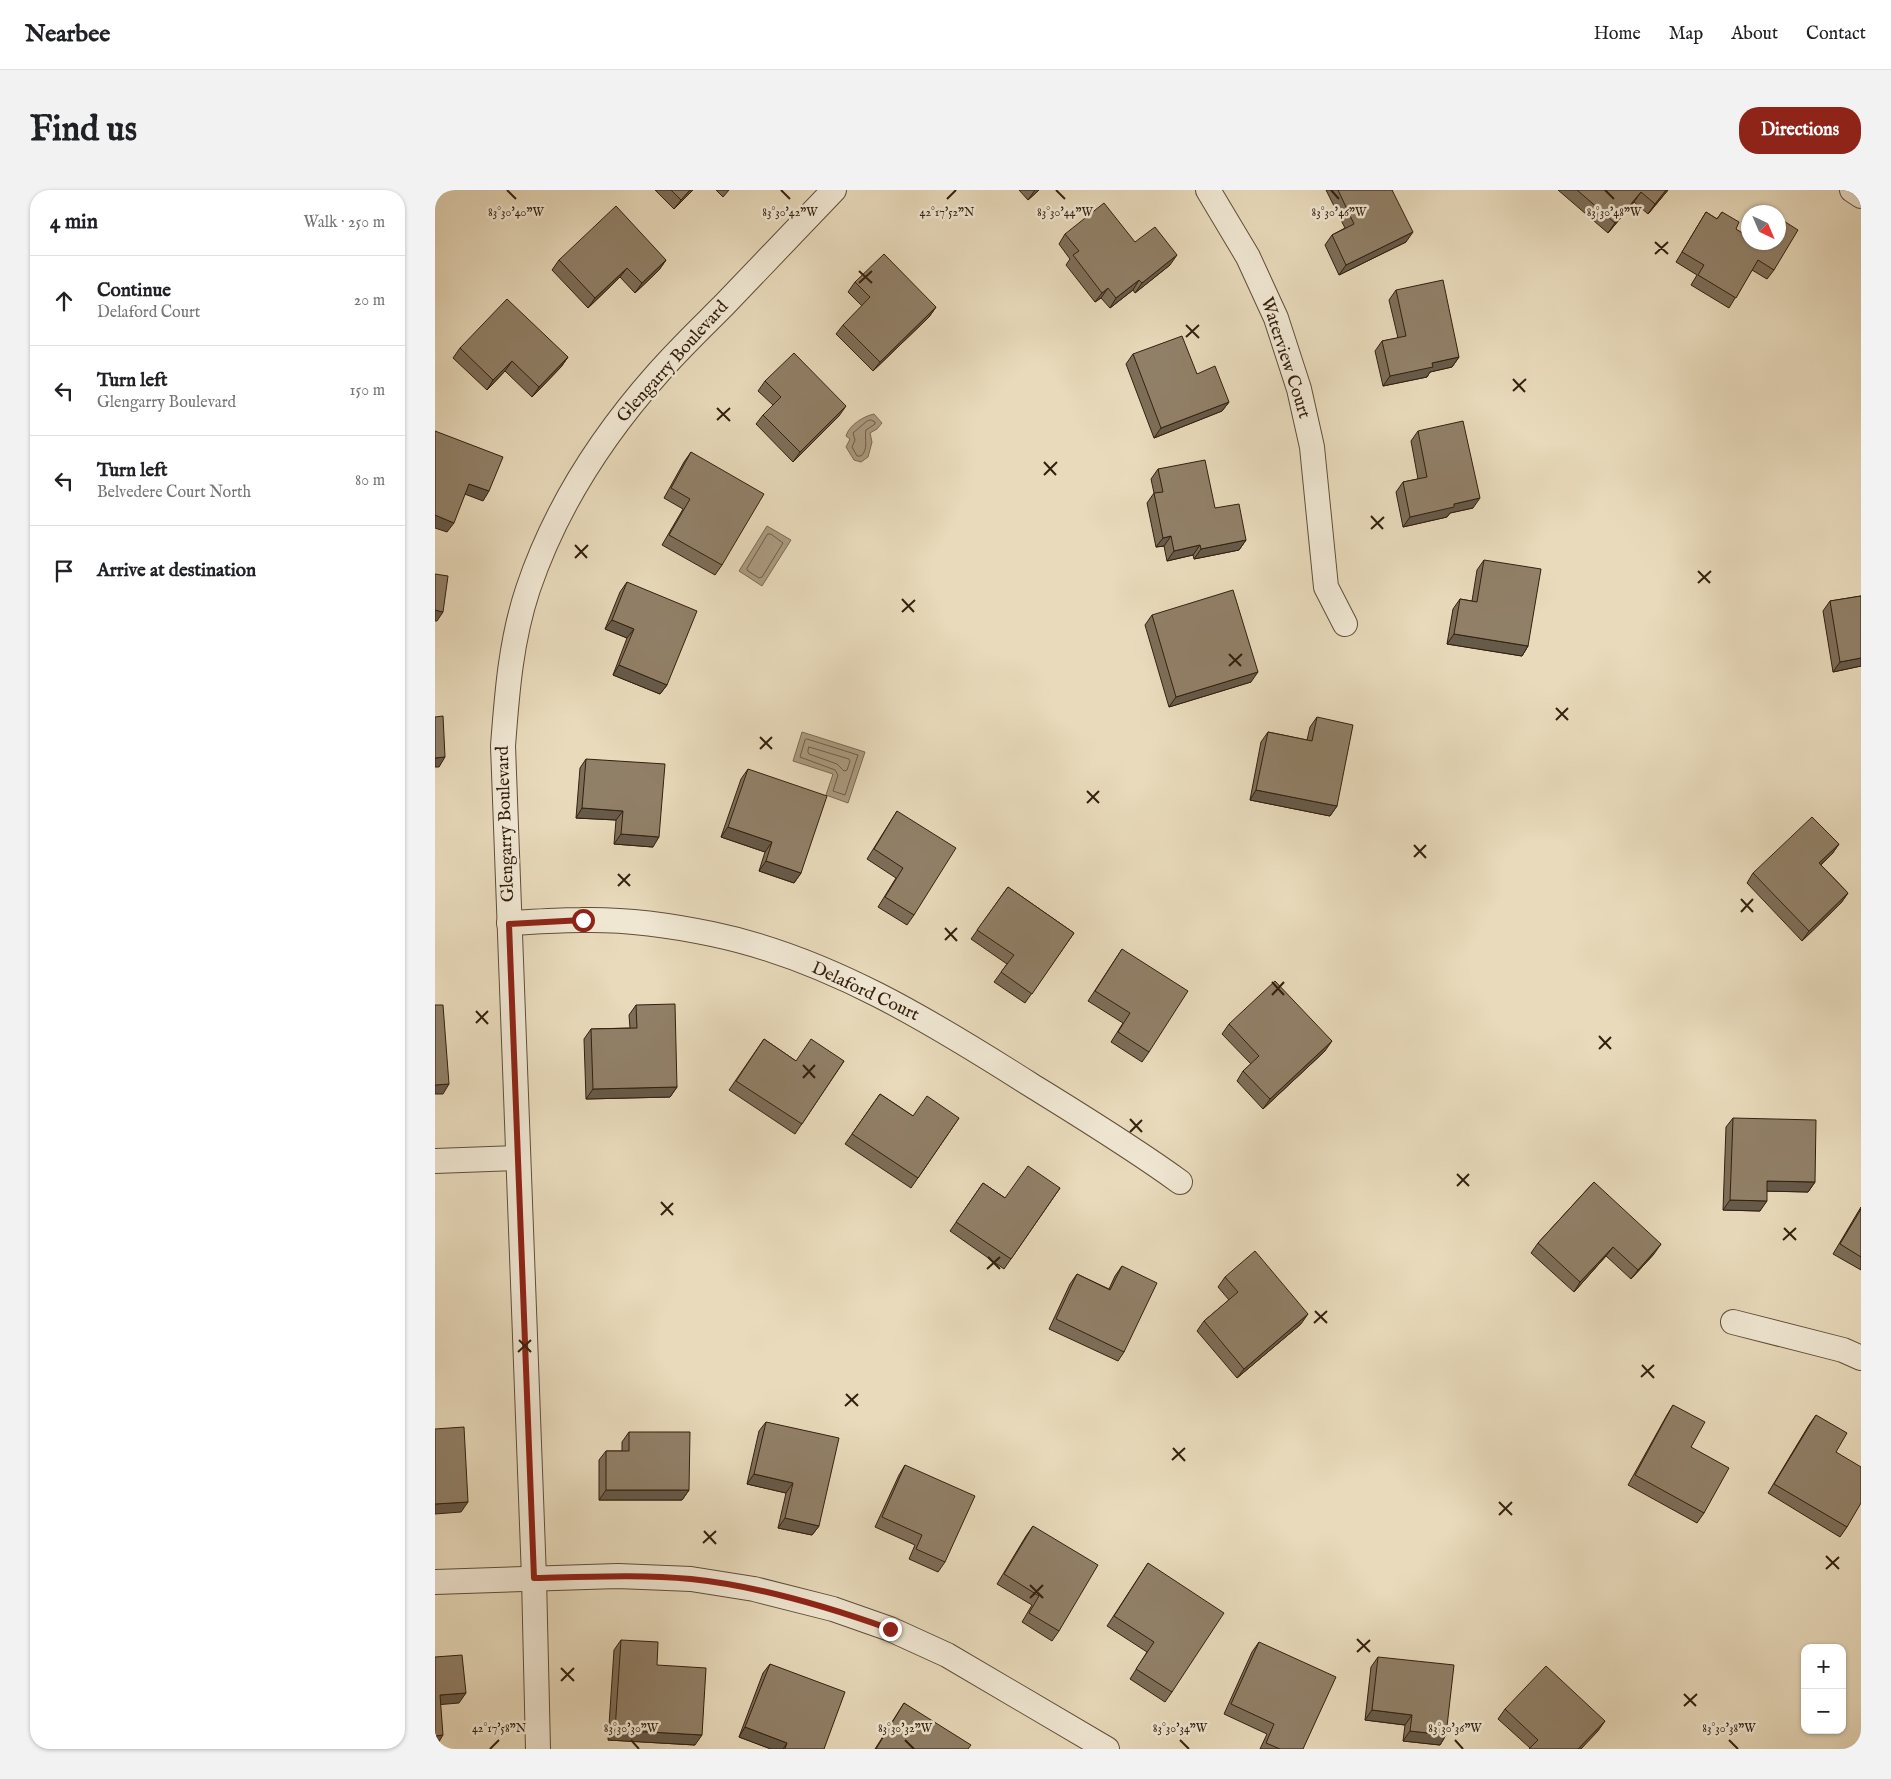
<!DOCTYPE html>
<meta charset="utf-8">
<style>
body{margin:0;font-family:"IM FELL English",serif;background:#f2f2f2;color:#202124}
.controls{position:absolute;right:15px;bottom:15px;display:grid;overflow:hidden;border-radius:10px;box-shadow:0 1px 4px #0004}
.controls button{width:45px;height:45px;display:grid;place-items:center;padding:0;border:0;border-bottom:1px solid #e0e0e0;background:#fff;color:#202124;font:25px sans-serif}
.compass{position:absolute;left:1306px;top:15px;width:45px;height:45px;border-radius:50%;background:#fff;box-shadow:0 1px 4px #0004;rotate:136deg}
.stop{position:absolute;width:15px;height:15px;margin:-11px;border:4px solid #8f2418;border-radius:50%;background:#fff}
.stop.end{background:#8f2418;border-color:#fff;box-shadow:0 1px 5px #0008}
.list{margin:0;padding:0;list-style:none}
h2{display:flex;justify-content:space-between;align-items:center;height:65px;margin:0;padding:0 20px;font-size:21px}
h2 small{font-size:16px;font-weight:400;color:#757577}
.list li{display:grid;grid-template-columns:32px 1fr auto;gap:15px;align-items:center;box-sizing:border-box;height:90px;padding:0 20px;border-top:1px solid #e0e0e0}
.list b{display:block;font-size:19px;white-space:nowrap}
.list p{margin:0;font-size:16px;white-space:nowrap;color:#757577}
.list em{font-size:16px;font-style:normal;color:#757577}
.icon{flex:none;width:28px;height:28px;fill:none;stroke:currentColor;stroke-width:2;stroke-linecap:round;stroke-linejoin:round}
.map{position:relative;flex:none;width:1426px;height:1559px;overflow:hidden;border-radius:20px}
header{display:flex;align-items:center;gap:30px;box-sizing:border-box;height:70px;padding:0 25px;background:#fff;border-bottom:1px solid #e0e0e0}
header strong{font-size:24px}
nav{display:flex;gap:28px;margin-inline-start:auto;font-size:18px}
.intro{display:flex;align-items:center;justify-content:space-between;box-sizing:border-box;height:120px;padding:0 30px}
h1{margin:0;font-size:35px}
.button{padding:12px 22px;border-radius:20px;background:#8f2418;color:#fff;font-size:18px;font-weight:700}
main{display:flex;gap:30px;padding:0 30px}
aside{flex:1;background:#fff;border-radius:20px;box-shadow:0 1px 4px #0004}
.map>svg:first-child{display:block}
</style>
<header>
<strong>Nearbee</strong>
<nav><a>Home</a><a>Map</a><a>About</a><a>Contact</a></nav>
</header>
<div class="intro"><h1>Find us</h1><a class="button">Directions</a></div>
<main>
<aside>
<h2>4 min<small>Walk · 250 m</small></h2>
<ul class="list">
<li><svg class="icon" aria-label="ahead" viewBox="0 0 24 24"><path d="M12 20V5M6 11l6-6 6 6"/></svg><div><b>Continue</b><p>Delaford Court</p></div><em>20 m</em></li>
<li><svg class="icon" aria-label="left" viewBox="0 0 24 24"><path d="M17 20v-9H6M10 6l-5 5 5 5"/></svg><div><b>Turn left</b><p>Glengarry Boulevard</p></div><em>150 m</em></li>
<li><svg class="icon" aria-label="left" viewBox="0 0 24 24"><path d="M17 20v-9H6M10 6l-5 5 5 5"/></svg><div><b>Turn left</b><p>Belvedere Court North</p></div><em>80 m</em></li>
<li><svg class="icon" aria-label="arrive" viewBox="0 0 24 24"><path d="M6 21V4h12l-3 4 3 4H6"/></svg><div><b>Arrive at destination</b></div></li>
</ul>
</aside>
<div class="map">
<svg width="1426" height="1559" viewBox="0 0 1426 1559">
<rect width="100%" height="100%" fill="#e8dabb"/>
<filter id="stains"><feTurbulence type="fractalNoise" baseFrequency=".004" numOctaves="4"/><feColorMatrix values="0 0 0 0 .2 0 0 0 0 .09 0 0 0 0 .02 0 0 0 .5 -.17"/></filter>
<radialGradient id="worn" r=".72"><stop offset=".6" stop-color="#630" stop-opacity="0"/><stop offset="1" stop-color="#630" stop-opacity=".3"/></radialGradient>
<!-- water -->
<g fill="#aa9a80" stroke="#7a6952">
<path d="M 439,224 L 447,233 L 442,239 L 435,243 L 437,252 L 433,267 L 426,272 L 419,270 L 411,257 L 415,249 L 411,246 C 414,235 429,226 439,224 Z"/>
<polygon points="332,336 356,350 327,396 304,381"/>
<polygon points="367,542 430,562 413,613 391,605 398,584 358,571"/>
</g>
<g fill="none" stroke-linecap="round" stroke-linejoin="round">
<!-- shore -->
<g stroke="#6e5c47" stroke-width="1">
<path d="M 436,230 L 440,232 L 440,234 L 431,240 C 429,249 434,259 426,266 L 422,266 L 417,257 L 420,250 L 418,243 L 432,231 Z"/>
<polygon points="333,344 336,344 348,353 327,387 324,388 313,381 312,379"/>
<polygon points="372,549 423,565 410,605 398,601 403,585 400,580 365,567 370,550"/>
<polygon points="374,557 414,569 415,571 412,580 409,581 402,574 374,564 373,562"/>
</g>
<!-- street casing -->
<g stroke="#604e39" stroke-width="26">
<g id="street">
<polyline points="773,0 813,67 841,128 864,199 877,257 891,397 910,434"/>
<polyline points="1417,0 1426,6"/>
<path d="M 74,733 C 98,732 122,730 146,730 C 189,729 235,735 277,744 C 393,768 497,832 596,895 C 646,926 697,957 745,992"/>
<polyline points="0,971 83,968"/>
<polyline points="1298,1132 1408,1160 1426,1168"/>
<polyline points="0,1392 183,1386 256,1389 319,1399 398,1419 455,1439 512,1465 672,1559"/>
<path d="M 103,1559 L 99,1388 L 68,556 C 72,502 76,450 93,399 C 120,319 167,246 223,183 C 244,159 267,137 289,115 C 326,76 363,38 399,0"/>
</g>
</g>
<!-- street -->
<use href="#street" stroke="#f0e7d3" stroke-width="24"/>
</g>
<!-- wall -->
<g fill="#7d6e59" stroke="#331f0e">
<polygon points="220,0 258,0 239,19"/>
<polygon points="281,0 294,0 288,7"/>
<polygon points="584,0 604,0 593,10"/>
<polygon points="891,0 957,0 971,52 904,85 890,55 897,45 910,38"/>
<polygon points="1123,0 1233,0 1213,24 1199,12 1173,43"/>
<polygon points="1271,22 1282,29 1287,22 1301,39 1339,80 1332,89 1317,80 1294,118 1256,95 1262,85 1241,72"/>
<polygon points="630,44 700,52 735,75 700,103 698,100 675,118 666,108 660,112 631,75 635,69 624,54"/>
<polygon points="124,70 231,70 224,80 200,103 185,87 153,118 117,80"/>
<polygon points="420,92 501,117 494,127 438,181 401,144 408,135 427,116 413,102"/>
<polygon points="961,100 1024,167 1017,177 995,182 992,187 948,196 940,161 947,151 963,148 954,110"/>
<polygon points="25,158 133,167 126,177 97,207 70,181 52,200 18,168"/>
<polygon points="698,164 762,184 794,212 787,221 719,248 691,174"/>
<polygon points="330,191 404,226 358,272 321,234 328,225 338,215 323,201"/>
<polygon points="983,241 1038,318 1015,323 1012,327 968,337 961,302 968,292 983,289 976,251"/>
<polygon points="256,262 287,375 280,385 227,355 248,319 229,308 249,272"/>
<polygon points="723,279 780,318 811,350 804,360 759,369 758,365 732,371 729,356 721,357 712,313 719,303 716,289"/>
<polygon points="1049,370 1093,456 1087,466 1012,454 1018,419 1025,409 1037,411 1042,380"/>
<polygon points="192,392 232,495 225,504 178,485 192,448 170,439 185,402"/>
<polygon points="1426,406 1426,476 1398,482 1388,421 1395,411"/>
<polygon points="717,425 816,492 734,517 710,435"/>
<polygon points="882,527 902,616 895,626 815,610 826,552 833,542 872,550 875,537"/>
<polygon points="151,569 218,657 179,654 181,630 141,628 145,578"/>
<polygon points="313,579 366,683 359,693 324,681 330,662 286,647 306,589"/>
<polygon points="462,621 479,725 472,735 443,717 461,688 432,669"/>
<polygon points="1404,654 1397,664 1386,675 1413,703 1406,713 1367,751 1312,693 1318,683"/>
<polygon points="573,697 639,743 590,813 559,792 572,774 536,749"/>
<polygon points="687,759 714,862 707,872 676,852 688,833 653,811"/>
<polygon points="201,815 242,897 235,907 151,909 149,849 156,839 195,838 194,825"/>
<polygon points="794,834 890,861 828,919 802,891 808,881 816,874 787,844"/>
<polygon points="329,849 361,871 409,871 360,944 294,900"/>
<polygon points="445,904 478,926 524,928 476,998 410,954"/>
<polygon points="1298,928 1380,992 1373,1002 1332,1001 1325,1021 1288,1020 1291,937"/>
<polygon points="1159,992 1219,1064 1196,1089 1171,1066 1139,1102 1096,1063 1103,1053"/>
<polygon points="548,993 570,1008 625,998 569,1079 515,1041"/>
<polygon points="1426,1017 1426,1080 1398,1064"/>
<polygon points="687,1076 689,1162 683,1171 614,1139 635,1094 642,1084 674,1099 680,1086"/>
<polygon points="790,1087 866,1134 802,1188 762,1141 769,1131 794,1110 783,1097"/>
<polygon points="1238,1215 1256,1257 1269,1323 1262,1333 1193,1295 1232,1225"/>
<polygon points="1381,1225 1401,1262 1412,1337 1405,1347 1333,1303 1374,1235"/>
<polygon points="331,1232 384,1336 377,1345 343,1338 351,1303 312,1294 324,1241"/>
<polygon points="194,1242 254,1300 247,1310 164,1310 164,1270 171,1261 187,1261 187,1252"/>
<polygon points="470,1275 510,1372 503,1382 474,1369 480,1355 440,1337 464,1285"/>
<polygon points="598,1336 624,1441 617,1451 587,1432 597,1415 562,1394 591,1346"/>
<polygon points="713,1373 737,1502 730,1512 695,1489 712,1462 672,1436"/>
<polygon points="186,1450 222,1475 260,1555 173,1550 179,1460"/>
<polygon points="824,1452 868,1559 825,1559 832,1544 789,1524 817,1462"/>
<polygon points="943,1467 1011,1545 1005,1555 968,1551 970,1535 930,1530 936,1477"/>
<polygon points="335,1474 389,1559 336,1559 304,1547 328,1483"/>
<polygon points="469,1513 533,1559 440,1559"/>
<polygon points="1070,1519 1163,1541 1095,1558 1063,1529"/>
</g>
<!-- shaded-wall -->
<g fill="#665a49" stroke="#331f0e">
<polygon points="255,0 258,0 239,19 246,10"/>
<polygon points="600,0 604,0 593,10"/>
<polygon points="1231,0 1233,0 1213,24 1220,14"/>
<polygon points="1206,2 1199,12 1173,43 1180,33"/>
<polygon points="978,42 971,52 904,85 911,75"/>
<polygon points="742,65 735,75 700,103 707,93"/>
<polygon points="231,70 224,80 200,103 207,93"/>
<polygon points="192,78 185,87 153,118 160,108"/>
<polygon points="704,90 698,100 675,118 681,108"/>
<polygon points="673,98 666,108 660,112 667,103"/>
<polygon points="501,117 494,127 438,181 445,172"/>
<polygon points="133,167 126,177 97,207 104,197"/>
<polygon points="1024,167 1017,177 995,182 992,187 948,196 955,186 997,173"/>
<polygon points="77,171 70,181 52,200 58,190"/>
<polygon points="794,212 787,221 719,248 726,238"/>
<polygon points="411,216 404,226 358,272 365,262"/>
<polygon points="34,294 54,301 48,311 27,303"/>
<polygon points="1045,308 1038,318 1015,323 1012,327 968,337 975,327 1019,314"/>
<polygon points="0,325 19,333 12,342 0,338"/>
<polygon points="736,346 729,356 721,357 728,348"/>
<polygon points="811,350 804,360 759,369 766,359"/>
<polygon points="765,355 758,365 732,371 739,361"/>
<polygon points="0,420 8,422 2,431 0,431"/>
<polygon points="177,430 199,439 192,448 170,439"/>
<polygon points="1019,444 1093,456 1087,466 1012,454"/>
<polygon points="1426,468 1426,476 1398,482 1405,472"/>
<polygon points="184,475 232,495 225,504 178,485"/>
<polygon points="823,482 816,492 734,517 741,507"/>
<polygon points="10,567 4,577 0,577 0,568"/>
<polygon points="821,600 902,616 895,626 815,610"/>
<polygon points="147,618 188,621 181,630 141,628"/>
<polygon points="293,637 337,652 330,662 286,647"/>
<polygon points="186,644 224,647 218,657 179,654"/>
<polygon points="1404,654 1397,664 1377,683 1384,673"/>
<polygon points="331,671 366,683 359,693 324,681"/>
<polygon points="1413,703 1406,713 1367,751 1374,741"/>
<polygon points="897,851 890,861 828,919 835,909"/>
<polygon points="14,894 8,904 0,904 0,895"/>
<polygon points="242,897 235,907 151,909 158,899"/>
<polygon points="1332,991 1380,992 1373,1002 1325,1001"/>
<polygon points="1295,1010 1332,1011 1325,1021 1288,1020"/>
<polygon points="1226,1054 1219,1064 1196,1089 1203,1080"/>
<polygon points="1178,1057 1171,1066 1139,1102 1145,1092"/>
<polygon points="873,1124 866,1134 802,1188 809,1179"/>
<polygon points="319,1284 358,1293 351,1303 312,1294"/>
<polygon points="171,1300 254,1300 247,1310 164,1310"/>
<polygon points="33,1312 26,1322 0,1324 0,1314"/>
<polygon points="350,1328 384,1336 377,1345 343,1338"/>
<polygon points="31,1503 24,1513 0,1515 5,1505"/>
<polygon points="937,1520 977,1525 970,1535 930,1530"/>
<polygon points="1170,1531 1163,1541 1146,1559 1143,1559"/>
<polygon points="310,1537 352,1553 348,1559 336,1559 304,1547"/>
<polygon points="180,1540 267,1545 260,1555 173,1550"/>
<polygon points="975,1541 1011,1545 1005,1555 968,1551"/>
<polygon points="8,1545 2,1555 0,1555 0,1546"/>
</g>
<!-- building -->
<g fill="#918068" stroke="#331f0e">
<polygon points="236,0 255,0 246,10"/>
<polygon points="903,0 957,0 978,42 911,75 897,45 919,34"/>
<polygon points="1142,0 1231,0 1220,14 1206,2 1180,33"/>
<polygon points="669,13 700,52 720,37 742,65 707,93 704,90 681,108 673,98 667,103 638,65 644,61 630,44"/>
<polygon points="181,16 231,70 207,93 192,78 160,108 124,70"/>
<polygon points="1271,22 1282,29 1287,22 1304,32 1301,39 1314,47 1314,52 1344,52 1344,28 1363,40 1339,80 1323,70 1301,108 1263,85 1269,75 1247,62"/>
<polygon points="449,64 501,117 445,172 408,135 435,107 420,92"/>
<polygon points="1008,90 1024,167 997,173 998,177 955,186 947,151 971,146 961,100"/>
<polygon points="72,109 133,167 104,197 77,171 58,190 25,158"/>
<polygon points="747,146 762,184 780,176 794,212 726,238 698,164"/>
<polygon points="359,163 411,216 365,262 328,225 346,207 330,191"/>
<polygon points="1028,231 1045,308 1019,314 1019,317 975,327 968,292 992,287 983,241"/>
<polygon points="0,241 68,267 54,301 34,294 19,333 0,325"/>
<polygon points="256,262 329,304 287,375 234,345 255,309 236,298"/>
<polygon points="770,270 780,318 804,314 811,350 766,359 765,355 739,361 736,346 728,348 719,303 728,302 723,279"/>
<polygon points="1049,370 1106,379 1093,456 1019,444 1025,409 1042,412"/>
<polygon points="0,384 13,386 8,422 0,420"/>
<polygon points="192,392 262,421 232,495 184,475 199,439 177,430"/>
<polygon points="798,400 823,482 741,507 717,425"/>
<polygon points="1426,406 1426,468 1405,472 1395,411"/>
<polygon points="8,526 10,567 0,568 0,527"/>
<polygon points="882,527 918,535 902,616 821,600 833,542 877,551"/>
<polygon points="151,569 230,574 224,647 186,644 188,621 147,618"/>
<polygon points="313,579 392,606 366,683 331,671 337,652 293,637"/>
<polygon points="462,621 521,658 479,725 450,707 468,678 439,659"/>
<polygon points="1377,627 1404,654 1384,673 1413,703 1374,741 1318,683"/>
<polygon points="573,697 639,743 597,804 566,782 579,765 542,740"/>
<polygon points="687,759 753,801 714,862 683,842 695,823 660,801"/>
<polygon points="840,791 897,851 835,909 808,881 824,866 794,834"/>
<polygon points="240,814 242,897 158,899 156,839 202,838 201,815"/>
<polygon points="0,815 8,815 14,894 0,895"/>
<polygon points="329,849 361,871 376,849 409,871 367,934 301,891"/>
<polygon points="445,904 478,926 492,906 524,928 483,988 417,944"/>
<polygon points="1298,928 1381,930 1380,992 1332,991 1332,1011 1295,1010"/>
<polygon points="593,976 625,998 576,1069 521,1032 548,993 570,1008"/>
<polygon points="1159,992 1226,1054 1203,1080 1178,1057 1145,1092 1103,1053"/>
<polygon points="1426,1019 1426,1067 1405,1054"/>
<polygon points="820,1061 873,1124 809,1179 769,1131 803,1102 790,1087"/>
<polygon points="687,1076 722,1093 689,1162 621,1129 642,1084 675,1100"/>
<polygon points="1238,1215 1270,1232 1256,1257 1294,1278 1269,1323 1200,1285"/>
<polygon points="1381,1225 1412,1243 1401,1262 1426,1277 1426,1313 1412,1337 1339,1294"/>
<polygon points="331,1232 404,1248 384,1336 350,1328 358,1293 319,1284"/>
<polygon points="29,1237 33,1312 0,1314 0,1239"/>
<polygon points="194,1242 255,1242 254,1300 171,1300 171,1261 194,1261"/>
<polygon points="470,1275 540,1306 510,1372 481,1359 487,1345 447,1327"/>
<polygon points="598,1336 663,1375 624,1441 594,1423 604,1406 569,1384"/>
<polygon points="713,1373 789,1423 737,1502 701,1479 719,1452 679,1426"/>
<polygon points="186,1450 223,1452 222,1475 271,1478 267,1545 180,1540"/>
<polygon points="824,1452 901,1487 868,1559 845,1559 831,1553 839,1534 796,1514"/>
<polygon points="27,1465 31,1503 5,1505 8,1545 0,1546 0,1467"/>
<polygon points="943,1467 1019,1475 1011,1545 975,1541 977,1525 937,1520"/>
<polygon points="335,1474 410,1502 389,1559 350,1559 352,1553 310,1537"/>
<polygon points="1111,1476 1170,1531 1143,1559 1094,1559 1103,1550 1070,1519"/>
<polygon points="469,1513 536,1555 533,1559 441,1559"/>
</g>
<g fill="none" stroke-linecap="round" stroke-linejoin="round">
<!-- route -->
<path stroke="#8f2418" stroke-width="6" d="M 148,730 L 74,734 L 99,1388 C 151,1387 204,1384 256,1389 C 324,1396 391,1416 455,1439"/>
</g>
<!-- ticks -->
<path fill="none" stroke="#331f0e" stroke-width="2" d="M 72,0 L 81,9M 346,0 L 355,9M 621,0 L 630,9M 896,0 L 904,9M 1170,0 L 1179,9M 512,9 L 521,0M 1220,52 L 1233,64M 1220,64 L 1233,52M 424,81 L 437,93M 424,93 L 437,81M 751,135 L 764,148M 751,147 L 764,135M 1078,189 L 1090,202M 1078,201 L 1091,189M 282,218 L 295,231M 282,230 L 295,218M 609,272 L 621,285M 609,285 L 622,272M 936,326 L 948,339M 936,339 L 949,327M 140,355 L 152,368M 140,368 L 153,355M 1263,381 L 1275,393M 1263,393 L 1276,381M 467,409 L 479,422M 467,422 L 480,410M 794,464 L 806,476M 794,476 L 807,464M 1121,518 L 1133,530M 1121,530 L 1133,518M 325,547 L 337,559M 325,559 L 337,547M 652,601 L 664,613M 652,613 L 664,601M 979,655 L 991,668M 979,667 L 991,655M 183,684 L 195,696M 183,696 L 195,684M 1306,709 L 1318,722M 1306,722 L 1318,709M 510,738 L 522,751M 510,750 L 522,738M 837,792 L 849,805M 837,805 L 849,792M 41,821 L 53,834M 41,833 L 53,821M 1164,846 L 1176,859M 1164,859 L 1176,847M 368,875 L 380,888M 368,888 L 380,875M 695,929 L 707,942M 695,942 L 707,930M 1022,984 L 1034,996M 1022,996 L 1034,984M 226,1012 L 238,1025M 226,1025 L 238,1013M 1349,1038 L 1361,1050M 1348,1050 L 1361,1038M 553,1067 L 565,1079M 552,1079 L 565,1067M 880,1121 L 892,1133M 879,1133 L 892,1121M 84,1150 L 96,1162M 83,1162 L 96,1150M 1207,1175 L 1219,1188M 1206,1187 L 1219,1175M 411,1204 L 423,1216M 410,1216 L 423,1204M 738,1258 L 750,1271M 737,1270 L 750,1258M 1064,1312 L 1077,1325M 1064,1325 L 1077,1312M 269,1341 L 281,1354M 268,1353 L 281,1341M 1391,1366 L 1404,1379M 1391,1379 L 1404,1367M 595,1395 L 608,1408M 595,1408 L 608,1395M 922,1449 L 935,1462M 922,1462 L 935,1450M 126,1478 L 139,1491M 126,1491 L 139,1478M 1249,1504 L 1261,1516M 1249,1516 L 1262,1504M 196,1550 L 204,1559M 470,1550 L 479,1559M 745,1550 L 754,1559M 1020,1550 L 1028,1559M 1294,1550 L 1303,1559M 55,1559 L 64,1550"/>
<g text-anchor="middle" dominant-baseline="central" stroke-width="5" stroke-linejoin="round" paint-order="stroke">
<!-- street labels -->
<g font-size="18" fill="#331f0e" stroke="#f0e7d3">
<text transform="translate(850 168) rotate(72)">Waterview Court</text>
<text transform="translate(238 172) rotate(-48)">Glengarry Boulevard</text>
<text transform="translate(71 634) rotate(-92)">Glengarry Boulevard</text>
<text transform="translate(430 802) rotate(25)">Delaford Court</text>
</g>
</g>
<g font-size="12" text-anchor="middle" fill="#331f0e" stroke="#f0e7d3" stroke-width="5" stroke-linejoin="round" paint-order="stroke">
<text x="512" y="26">42°17'52"N</text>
<text x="81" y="26">83°30'40"W</text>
<text x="355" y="26">83°30'42"W</text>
<text x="630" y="26">83°30'44"W</text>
<text x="904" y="26">83°30'46"W</text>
<text x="1179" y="26">83°30'48"W</text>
<text x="196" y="1542">83°30'30"W</text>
<text x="470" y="1542">83°30'32"W</text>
<text x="745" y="1542">83°30'34"W</text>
<text x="1020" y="1542">83°30'36"W</text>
<text x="1294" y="1542">83°30'38"W</text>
<text x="64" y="1542">42°17'58"N</text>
</g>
<rect width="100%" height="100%" filter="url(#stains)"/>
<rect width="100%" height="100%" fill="url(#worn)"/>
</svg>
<div class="controls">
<button>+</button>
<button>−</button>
</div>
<svg class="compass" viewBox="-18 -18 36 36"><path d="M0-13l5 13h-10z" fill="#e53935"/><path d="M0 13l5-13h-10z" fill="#757577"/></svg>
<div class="stop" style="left:148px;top:730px"></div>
<div class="stop end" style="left:455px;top:1439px"></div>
</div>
</main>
